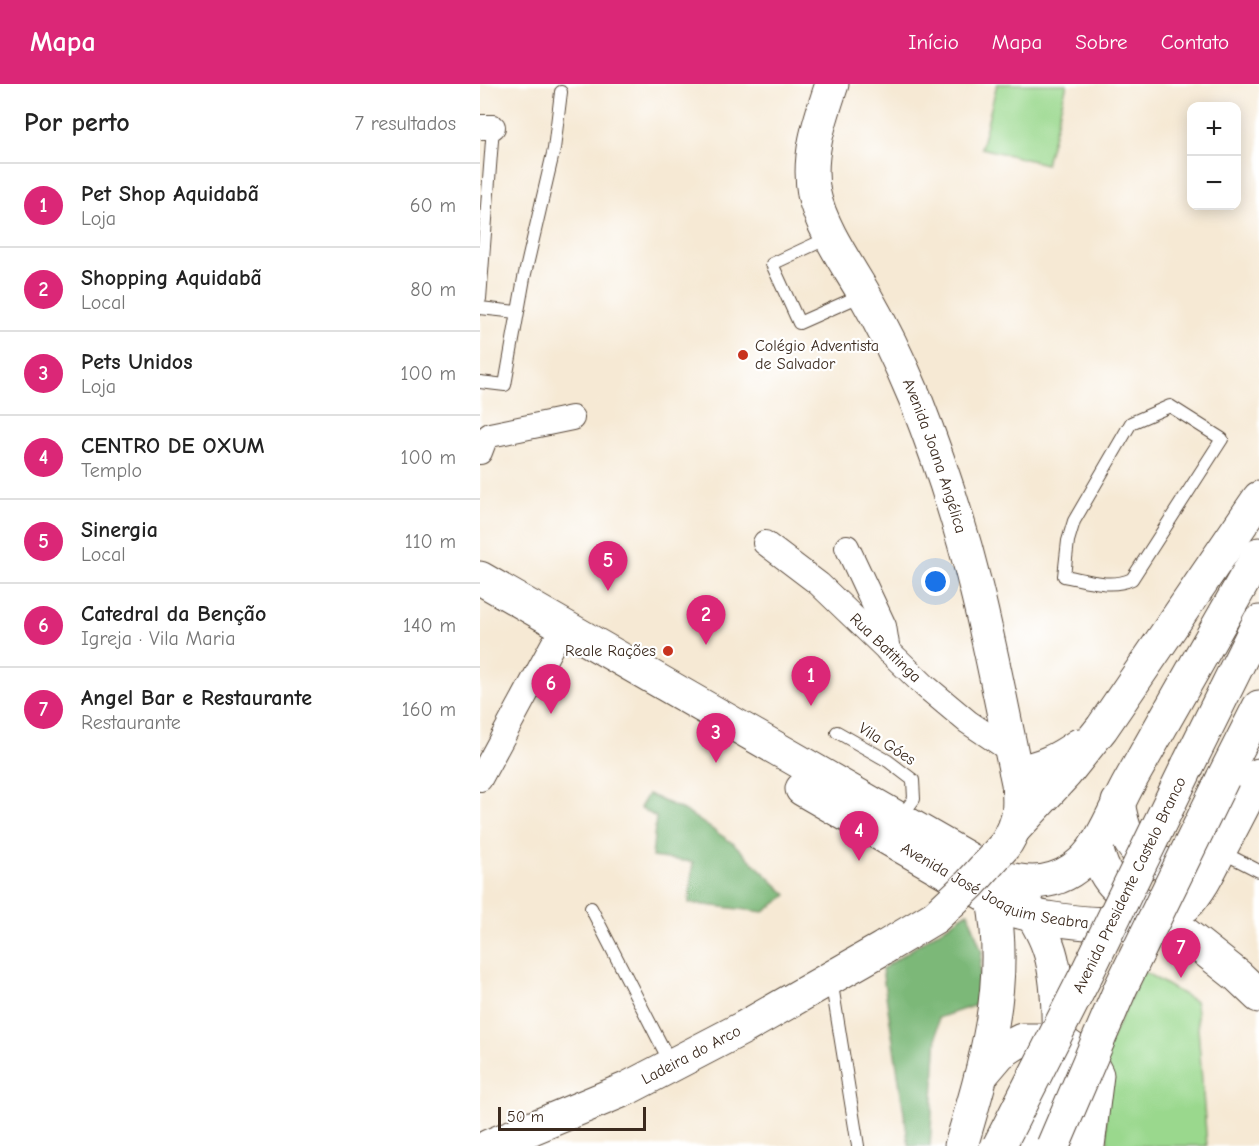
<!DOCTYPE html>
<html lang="pt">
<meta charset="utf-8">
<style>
body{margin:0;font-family:"Comic Neue",sans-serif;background:#f6f6f6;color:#222}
.controls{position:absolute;right:18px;top:18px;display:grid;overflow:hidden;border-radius:12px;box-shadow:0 3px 15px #0003}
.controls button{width:54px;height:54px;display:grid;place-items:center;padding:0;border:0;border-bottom:2px solid #e0e0e0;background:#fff;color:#222;font:30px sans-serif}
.scale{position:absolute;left:18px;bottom:15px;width:148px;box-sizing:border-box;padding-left:6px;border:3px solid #3b2a1e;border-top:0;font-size:16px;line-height:21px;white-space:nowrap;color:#3b2a1e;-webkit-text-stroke:4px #fff;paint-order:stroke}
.you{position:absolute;left:456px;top:498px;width:21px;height:21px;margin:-15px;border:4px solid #fff;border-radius:50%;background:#1a73e8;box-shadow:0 0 0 9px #1a73e833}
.badge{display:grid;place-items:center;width:39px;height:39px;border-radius:50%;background:#db2777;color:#fff;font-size:20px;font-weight:700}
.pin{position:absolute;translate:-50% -50px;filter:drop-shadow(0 2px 3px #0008)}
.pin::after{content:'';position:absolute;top:32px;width:21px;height:18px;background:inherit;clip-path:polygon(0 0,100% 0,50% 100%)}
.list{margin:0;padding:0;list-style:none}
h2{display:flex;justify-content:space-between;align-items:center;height:78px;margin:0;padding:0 24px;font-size:26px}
h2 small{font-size:20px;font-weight:400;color:#767676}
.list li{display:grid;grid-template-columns:39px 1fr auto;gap:18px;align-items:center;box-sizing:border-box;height:84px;padding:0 24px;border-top:2px solid #e0e0e0}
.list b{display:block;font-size:22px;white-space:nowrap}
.list p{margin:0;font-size:20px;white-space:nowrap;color:#767676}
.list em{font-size:20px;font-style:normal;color:#767676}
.map{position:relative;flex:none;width:779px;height:1062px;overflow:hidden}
header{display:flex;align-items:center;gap:36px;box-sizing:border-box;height:84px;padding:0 30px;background:#db2777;color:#fff}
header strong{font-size:28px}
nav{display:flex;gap:33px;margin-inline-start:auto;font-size:21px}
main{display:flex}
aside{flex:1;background:#fff}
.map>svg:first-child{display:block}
</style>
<header>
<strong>Mapa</strong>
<nav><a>Início</a><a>Mapa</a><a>Sobre</a><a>Contato</a></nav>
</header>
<main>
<aside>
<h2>Por perto<small>7 resultados</small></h2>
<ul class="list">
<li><span class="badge">1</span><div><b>Pet Shop Aquidabã</b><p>Loja</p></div><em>60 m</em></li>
<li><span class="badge">2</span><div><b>Shopping Aquidabã</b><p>Local</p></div><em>80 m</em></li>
<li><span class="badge">3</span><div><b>Pets Unidos</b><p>Loja</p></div><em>100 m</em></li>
<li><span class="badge">4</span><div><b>CENTRO DE OXUM</b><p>Templo</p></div><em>100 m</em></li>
<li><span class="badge">5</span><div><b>Sinergia</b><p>Local</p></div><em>110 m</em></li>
<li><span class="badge">6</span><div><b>Catedral da Benção</b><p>Igreja · Vila Maria</p></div><em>140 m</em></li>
<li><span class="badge">7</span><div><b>Angel Bar e Restaurante</b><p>Restaurante</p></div><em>160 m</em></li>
</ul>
</aside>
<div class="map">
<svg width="779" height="1062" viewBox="0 0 779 1062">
<rect width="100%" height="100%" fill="#fff"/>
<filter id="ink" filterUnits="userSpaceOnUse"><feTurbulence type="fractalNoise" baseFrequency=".0167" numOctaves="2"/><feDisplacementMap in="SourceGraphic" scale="12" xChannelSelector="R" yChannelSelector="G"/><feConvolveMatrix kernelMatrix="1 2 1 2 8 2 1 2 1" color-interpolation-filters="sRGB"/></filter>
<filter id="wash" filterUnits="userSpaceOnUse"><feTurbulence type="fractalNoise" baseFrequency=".008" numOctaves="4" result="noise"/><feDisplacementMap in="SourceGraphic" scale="24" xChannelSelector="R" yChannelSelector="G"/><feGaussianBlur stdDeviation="1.35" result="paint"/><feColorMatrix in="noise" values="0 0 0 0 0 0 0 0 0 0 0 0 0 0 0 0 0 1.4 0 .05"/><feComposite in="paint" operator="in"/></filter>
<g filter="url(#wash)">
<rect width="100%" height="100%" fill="#f6e9d4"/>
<!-- green -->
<g fill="#9ad88d" stroke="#6a8156" stroke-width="1.5">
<polygon points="517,0 587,0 566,80 501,64"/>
<polygon points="663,887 716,918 727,1062 628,1062 621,977"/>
</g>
<!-- forest -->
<g fill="#7bb878" stroke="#5b714b" stroke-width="1.5">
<polygon points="168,710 205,727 254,760 307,811 284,828 209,819 213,778 172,773 176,733 160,724"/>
<polygon points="488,828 502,868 496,921 458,934 450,1062 429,1062 402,885"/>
</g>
</g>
<g filter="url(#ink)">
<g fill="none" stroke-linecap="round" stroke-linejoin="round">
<!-- lane casing -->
<g stroke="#574739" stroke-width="14">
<g id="lane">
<polyline points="350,153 292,180 319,239 382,211"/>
<polyline points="0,215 13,43"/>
<polyline points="0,224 37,228"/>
<polyline points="0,298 25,301 44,194 74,65 81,8"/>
<path d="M 690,322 L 742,355 L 652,495 C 631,505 606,496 584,492 L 588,457 L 594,437 L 651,339 Z"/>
<polyline points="357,648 408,677 433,696 434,715 421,733"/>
<polyline points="740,767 779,787"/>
<polyline points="111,824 191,980"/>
<polyline points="351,895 378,1062"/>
</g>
</g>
<!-- street casing -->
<g stroke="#574739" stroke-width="26">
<g id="street">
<polyline points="0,43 13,43"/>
<polyline points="0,368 5,355 10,351 92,334"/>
<path id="s1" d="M 285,459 L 339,500 L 445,602 L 488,638 L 531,667"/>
<polyline points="367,463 404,542 408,567"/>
<polyline points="0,695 73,560"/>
</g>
</g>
<!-- secondary casing -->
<g stroke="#574739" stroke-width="35">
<g id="secondary">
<path id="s2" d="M 352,0 C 340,36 327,72 334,110 C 341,143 366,179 383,208 C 402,241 420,278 435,314 C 459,375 480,439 496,504 C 512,568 524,634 538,699 C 540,723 540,737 527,758"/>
<polyline points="685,834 758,892 779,912"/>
<path id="s3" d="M 9,1062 L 146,1005 L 263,944 L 405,863"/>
</g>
</g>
<!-- primary casing -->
<g stroke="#574739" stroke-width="35">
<g id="primary">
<path d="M 0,494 L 520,793 C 549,801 577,801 601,779 C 624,758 635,723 650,697 C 693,621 736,546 779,470"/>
<polyline points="708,681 779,538"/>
<path d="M 536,688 C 561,684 578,676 599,661"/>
<polyline points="743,694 779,623"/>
<path id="s4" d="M 322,705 L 532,826 C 573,838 670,852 705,822 C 721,806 731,784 741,764 C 754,740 766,716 779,691"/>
<path d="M 638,718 C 640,730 643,743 648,754 C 662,782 702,788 727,774"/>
<polyline points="535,744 586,689 622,644 779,414"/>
<path d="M 616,761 C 623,799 639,807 670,825"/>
<path d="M 544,817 C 553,831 563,847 568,862 C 580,894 581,964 573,996 C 568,1019 559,1040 550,1062"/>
<polyline points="503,989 520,969 534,960 542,956 579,956 601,971 612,981 617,991 608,1062"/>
<path d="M 481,1062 C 505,981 529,901 513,816"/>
</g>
</g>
<!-- lane -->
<use href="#lane" stroke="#fff" stroke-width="12"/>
<!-- street -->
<use href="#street" stroke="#fff" stroke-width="24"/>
<!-- secondary -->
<use href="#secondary" stroke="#fff" stroke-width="33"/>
<!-- primary -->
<use href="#primary" stroke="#fff" stroke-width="33"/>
<!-- secondary-bridge casing -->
<g stroke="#574739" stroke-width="35" stroke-linecap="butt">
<polyline id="secondary-bridge" points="405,863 455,833 490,800 525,761"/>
</g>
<!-- primary-bridge casing -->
<g stroke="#574739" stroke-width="35" stroke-linecap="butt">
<g id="primary-bridge">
<path id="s5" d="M 519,1062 L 606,891 L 708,681"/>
<polyline points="573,1062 641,903 743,694"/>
</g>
</g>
<!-- secondary-bridge -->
<use href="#secondary-bridge" stroke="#fff" stroke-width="33"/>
<!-- primary-bridge -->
<use href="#primary-bridge" stroke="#fff" stroke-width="33"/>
</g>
</g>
<!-- markers -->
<g fill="#c8321e" stroke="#fff" stroke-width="2">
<circle cx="263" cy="271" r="6"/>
<circle cx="188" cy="567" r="6"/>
</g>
<g text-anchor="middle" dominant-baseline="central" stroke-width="4.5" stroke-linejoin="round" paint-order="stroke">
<!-- poi labels -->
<g font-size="16" fill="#3b2a1e" stroke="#fff" text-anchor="start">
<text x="275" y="262">Colégio Adventista<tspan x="275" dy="18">de Salvador</tspan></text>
<text x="176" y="567" text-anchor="end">Reale Rações</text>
</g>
<!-- street labels -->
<g font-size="16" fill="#3b2a1e" stroke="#fff">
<text stroke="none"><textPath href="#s2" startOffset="402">Avenida Joana Angélica</textPath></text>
<text stroke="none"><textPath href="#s1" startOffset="160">Rua Batitinga</textPath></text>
<text transform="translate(407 660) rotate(33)">Vila Góes</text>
<text stroke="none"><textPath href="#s4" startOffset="218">Avenida José Joaquim Seabra</textPath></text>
<text stroke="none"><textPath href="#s5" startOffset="292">Avenida Presidente Castelo Branco</textPath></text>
<text stroke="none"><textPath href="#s3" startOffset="222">Ladeira do Arco</textPath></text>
</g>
</g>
</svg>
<div class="controls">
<button>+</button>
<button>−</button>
</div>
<div class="scale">50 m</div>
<div class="you"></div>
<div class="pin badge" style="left:331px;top:622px">1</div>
<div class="pin badge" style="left:226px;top:561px">2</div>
<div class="pin badge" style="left:236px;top:679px">3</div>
<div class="pin badge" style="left:379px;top:777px">4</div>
<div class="pin badge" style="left:128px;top:507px">5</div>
<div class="pin badge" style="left:71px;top:630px">6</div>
<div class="pin badge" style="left:701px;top:894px">7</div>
</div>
</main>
